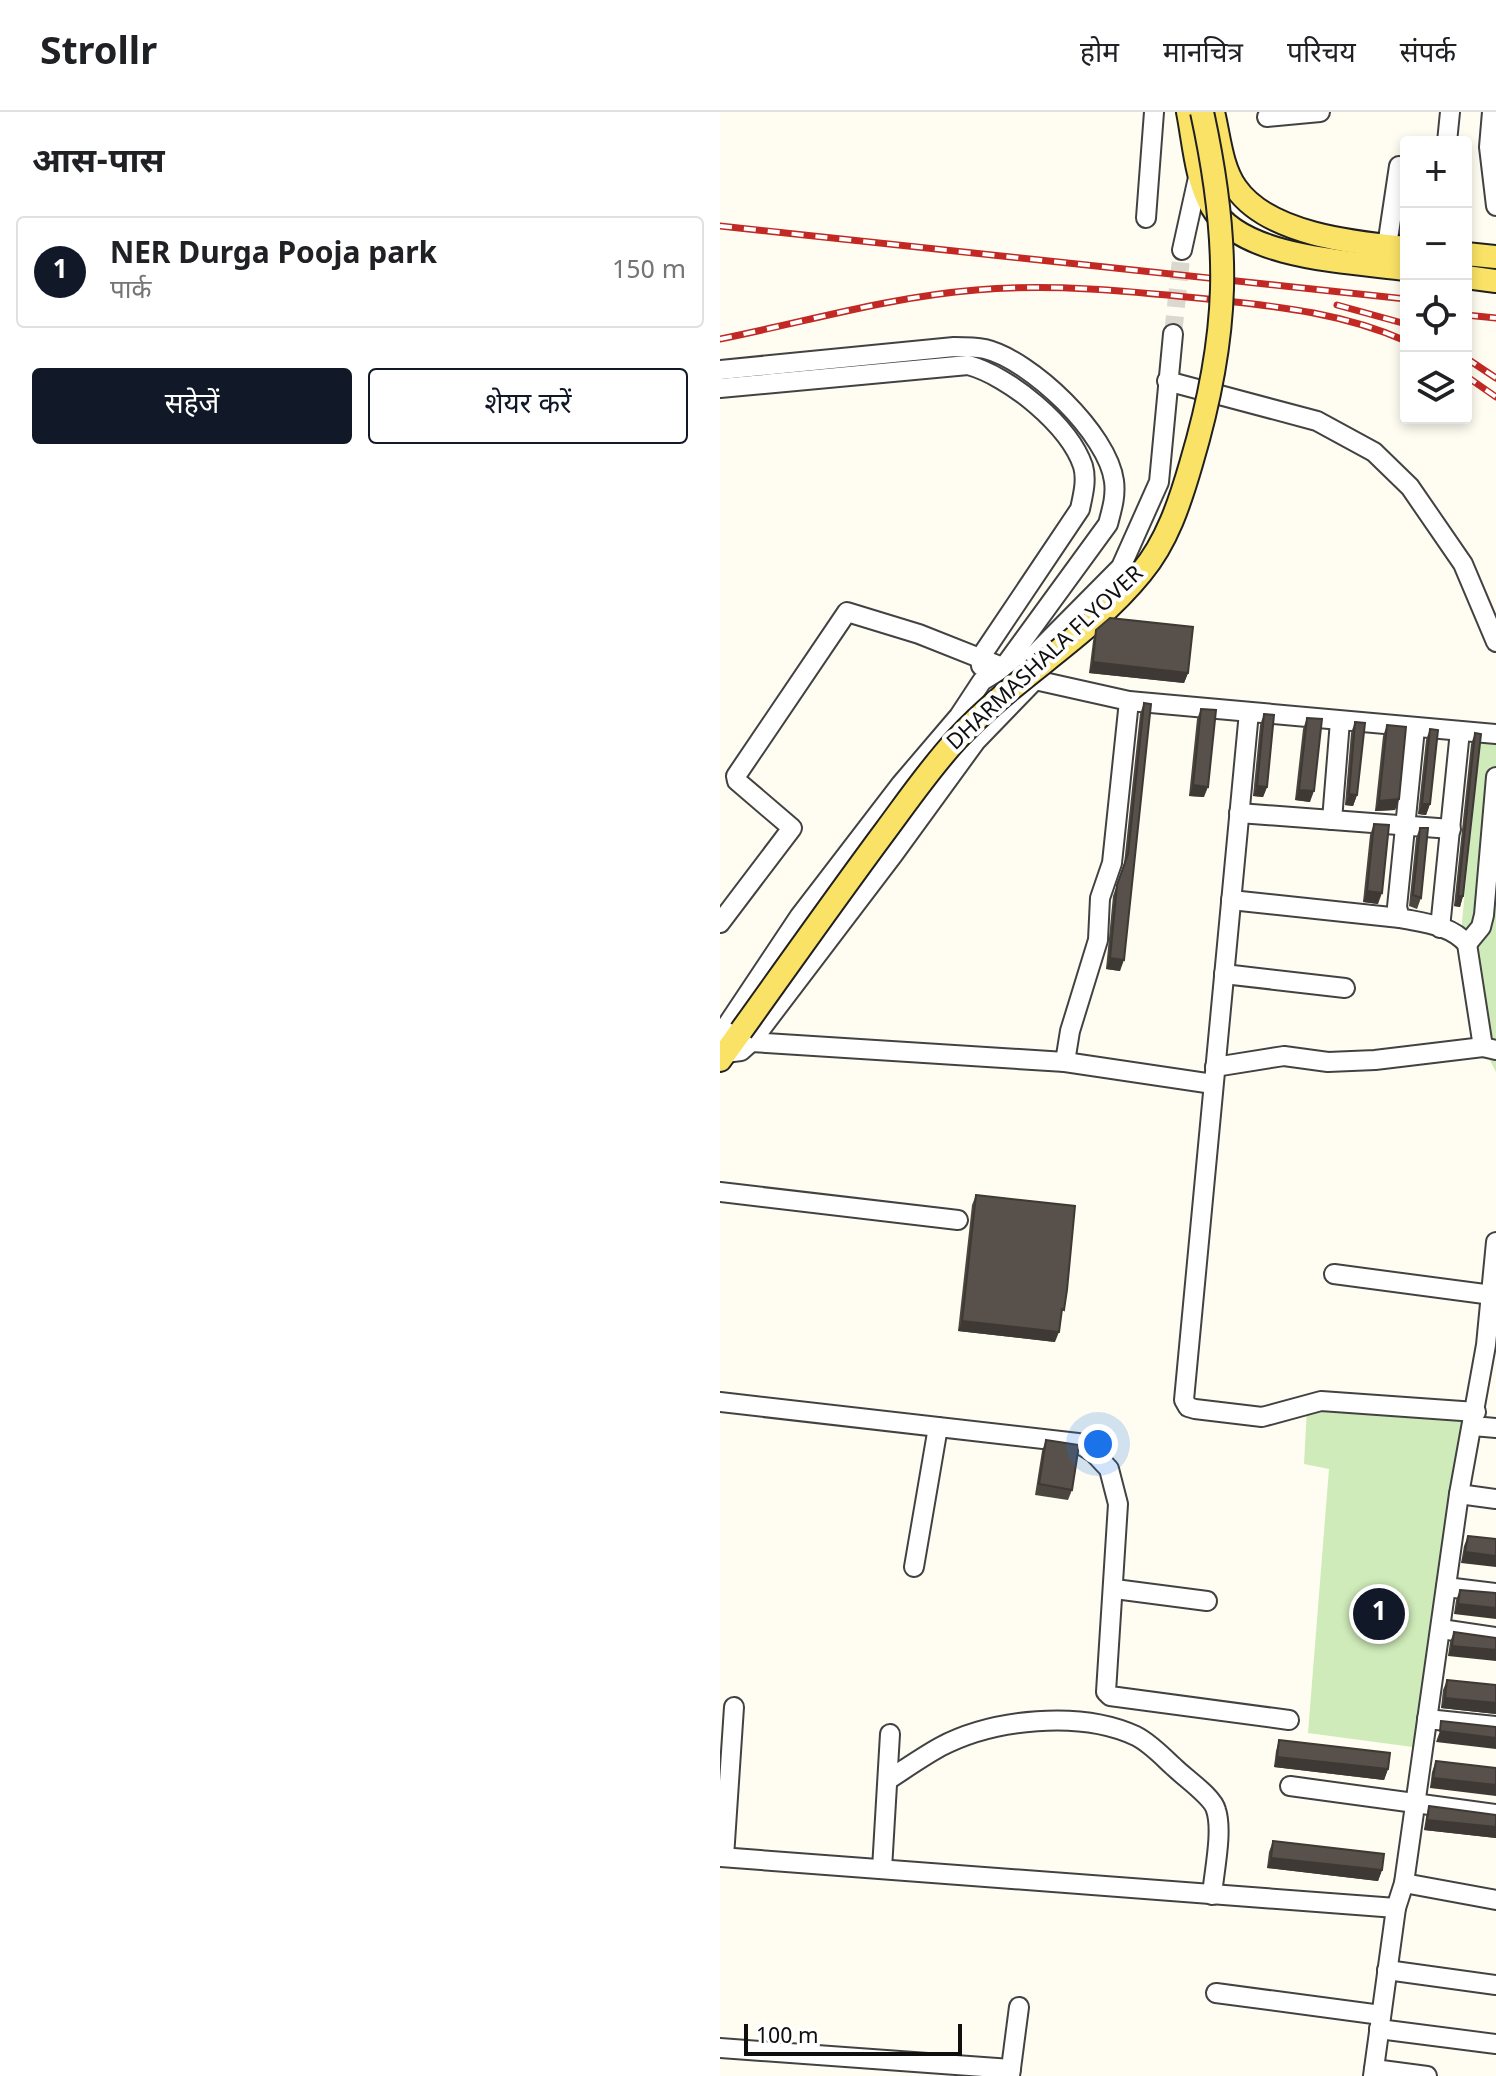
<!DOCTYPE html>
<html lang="hi">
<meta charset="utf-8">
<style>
body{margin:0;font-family:Georgia,"Noto Sans Devanagari",serif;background:#f6f6f6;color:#202124}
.controls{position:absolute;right:24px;top:24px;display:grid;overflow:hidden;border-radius:8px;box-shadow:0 4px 12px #0003}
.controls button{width:72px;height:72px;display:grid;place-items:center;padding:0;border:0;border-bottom:2px solid #e0e0e0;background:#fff;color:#202124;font:40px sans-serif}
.scale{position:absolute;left:24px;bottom:20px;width:218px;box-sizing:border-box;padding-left:8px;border:4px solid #0f0f0f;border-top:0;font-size:22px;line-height:28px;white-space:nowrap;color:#0f0f0f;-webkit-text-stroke:6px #fff;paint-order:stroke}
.you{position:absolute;left:378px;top:1332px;width:28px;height:28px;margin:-20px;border:6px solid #fff;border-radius:50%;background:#1a73e8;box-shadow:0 0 0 12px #1a73e833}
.badge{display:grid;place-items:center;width:52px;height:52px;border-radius:50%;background:#111827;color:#fff;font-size:26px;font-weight:700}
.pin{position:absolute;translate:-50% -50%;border:4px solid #fff;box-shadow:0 2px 8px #0006}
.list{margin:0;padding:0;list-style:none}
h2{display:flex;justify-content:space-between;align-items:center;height:104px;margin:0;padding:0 32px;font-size:34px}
h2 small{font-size:26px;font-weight:400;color:#757577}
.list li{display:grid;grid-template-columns:52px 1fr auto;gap:24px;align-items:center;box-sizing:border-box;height:112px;margin:0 16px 16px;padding:0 16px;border:2px solid #e0e0e0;border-radius:8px}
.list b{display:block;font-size:30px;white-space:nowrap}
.list p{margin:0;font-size:26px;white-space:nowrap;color:#757577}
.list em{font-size:26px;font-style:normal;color:#757577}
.actions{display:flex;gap:16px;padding:24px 32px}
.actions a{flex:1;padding:18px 0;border:2px solid #111827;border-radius:8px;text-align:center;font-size:28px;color:#111827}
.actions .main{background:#111827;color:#fff}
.icon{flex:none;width:44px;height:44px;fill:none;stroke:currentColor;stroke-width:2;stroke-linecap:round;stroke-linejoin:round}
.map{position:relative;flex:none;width:776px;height:1964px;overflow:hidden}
header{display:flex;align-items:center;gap:48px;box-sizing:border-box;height:112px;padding:0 40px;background:#fff;border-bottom:2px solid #e0e0e0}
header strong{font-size:38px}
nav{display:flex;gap:44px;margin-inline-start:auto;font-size:28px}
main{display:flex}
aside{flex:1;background:#fff}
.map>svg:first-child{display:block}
</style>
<header>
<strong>Strollr</strong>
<nav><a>होम</a><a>मानचित्र</a><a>परिचय</a><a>संपर्क</a></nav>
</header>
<main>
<aside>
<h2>आस-पास<small></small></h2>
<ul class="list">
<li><span class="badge">1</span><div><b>NER Durga Pooja park</b><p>पार्क</p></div><em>150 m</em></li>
</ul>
<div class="actions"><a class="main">सहेजें</a><a>शेयर करें</a></div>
</aside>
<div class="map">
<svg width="776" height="1964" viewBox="0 0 776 1964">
<rect width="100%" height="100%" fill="#fffdf1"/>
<!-- green -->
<g fill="#cfebb9">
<polygon points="760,626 776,628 776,960 764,937 741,820"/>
<polygon points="587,1296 755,1303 700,1636 588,1621 609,1357 584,1352"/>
</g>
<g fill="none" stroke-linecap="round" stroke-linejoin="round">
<!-- minor-tunnel -->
<polyline stroke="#dbd9cf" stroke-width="18" stroke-dasharray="18 9" stroke-linecap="butt" points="453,222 462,138"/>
<!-- minor casing -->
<g stroke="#424242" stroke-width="22">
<g id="minor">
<polyline points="772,0 769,35 776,94"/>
<polyline points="547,5 600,0"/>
<polyline points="727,30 730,0"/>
<polyline points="426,106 434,0"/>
<polyline points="667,134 679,54"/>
<polyline points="462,138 479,61"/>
<path d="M 0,258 L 234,235 C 245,235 255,235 265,237 C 311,248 388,322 394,369 C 396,384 392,397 388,412 L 283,556 L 262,569 L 239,604 L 181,672 L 79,805 L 3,919 L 0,925 L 5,941 L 21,939 L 31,930 L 173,743 L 256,629 L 315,568"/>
<polyline points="447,269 597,309 654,340 690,375 743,452 776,530"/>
<path d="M 0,276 L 248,253 C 289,264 349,313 363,354 C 367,368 363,383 360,397 L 260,546 L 261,554"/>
<polyline points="293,564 401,455 439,370 453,222"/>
<polyline points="529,600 464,1288 468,1295 475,1297 542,1305 601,1289 756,1300"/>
<path d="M 695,616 L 677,795 L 680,806 C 704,811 731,813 747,832 L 763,935 L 776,938"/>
<polyline points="519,701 731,717"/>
<polyline points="612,708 620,609"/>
<polyline points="511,788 680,806"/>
<polyline points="0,811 72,716 17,669 16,664 127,500 199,522 315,568 409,589 776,622"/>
<polyline points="720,816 740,619"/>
<polyline points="747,832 761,815 764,803 776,665"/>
<polyline points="504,862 625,876"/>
<polyline points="31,930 345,950 493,972"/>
<polyline points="345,950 350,919 378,828 380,786 392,751 409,589"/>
<polyline points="495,955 564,944 608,950 655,948 763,935"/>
<polyline points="0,1080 238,1108"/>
<polyline points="614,1162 772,1183"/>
<polyline points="0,1290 358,1331 374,1341 389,1357 398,1392 386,1580 390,1584 569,1608"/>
<polyline points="753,1314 776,1316"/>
<polyline points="739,1382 776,1387"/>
<polyline points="194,1455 218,1315"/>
<polyline points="726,1475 776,1481"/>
<polyline points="395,1477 487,1489"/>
<polyline points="721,1517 776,1525"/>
<polyline points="707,1607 776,1614"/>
<path d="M 168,1668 C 185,1657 202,1645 220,1635 C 273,1607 360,1598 416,1624 C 430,1631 442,1644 454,1655 C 464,1665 493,1685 496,1698 C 503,1719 494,1760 492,1783"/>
<polyline points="570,1674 776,1702"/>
<polyline points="0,1745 676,1796 684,1771 739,1382 766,1233 776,1130"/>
<polyline points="4,1745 14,1595"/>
<polyline points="162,1757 170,1622"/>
<polyline points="684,1771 776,1788"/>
<polyline points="667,1858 776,1873"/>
<polyline points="496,1881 661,1903"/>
<polyline points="659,1917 776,1932"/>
<polyline points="0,1936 291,1957"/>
<polyline points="654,1957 707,1964"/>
<polyline points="290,1964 299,1895"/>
<polyline points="653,1964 676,1796"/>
</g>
</g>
<!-- major casing -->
<g stroke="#202020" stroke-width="26">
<g id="major">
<path d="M 468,0 C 474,30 476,68 492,95 C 522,147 633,150 686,157"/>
<path d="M 493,0 C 499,24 501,55 516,76 C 548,122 634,131 686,136"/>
<polyline points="746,142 776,145"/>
<polyline points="746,165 776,169"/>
<polyline points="0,948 21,919"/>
</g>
</g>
<!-- minor -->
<use href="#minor" stroke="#fff" stroke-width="18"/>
<!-- major -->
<use href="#major" stroke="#fae266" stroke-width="22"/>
<!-- rail casing -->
<g stroke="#c22924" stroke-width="7">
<g id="rail">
<polyline points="0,114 686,187"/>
<polyline points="617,193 686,212"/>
<polyline points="746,203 776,206"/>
<path d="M 0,227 C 85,210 169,185 256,178 C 337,171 417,180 498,188 C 563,195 625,202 686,229"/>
<polyline points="746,246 776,266"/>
<polyline points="746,264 776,285"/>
</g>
</g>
<!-- rail -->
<use href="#rail" stroke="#fff" stroke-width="4" stroke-dasharray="12" stroke-linecap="butt"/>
<!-- major-bridge casing -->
<g stroke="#202020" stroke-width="26" stroke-linecap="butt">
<path id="major-bridge" d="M 21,919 C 69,852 117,784 166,718 C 189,687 211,655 237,627 C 293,566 369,525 421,461 C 447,430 460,390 471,352 C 510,221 511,133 482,0"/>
</g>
<!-- major-bridge -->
<use href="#major-bridge" stroke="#fae266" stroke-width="22"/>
</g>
<!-- wall -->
<g fill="#4c4640">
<polygon points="376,518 468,561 464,571 369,561 373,529"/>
<polygon points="424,591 400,859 386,857 393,784 404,752 420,602"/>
<polygon points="481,597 484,685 469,684 477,607"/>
<polygon points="544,602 547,675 543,685 533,684 540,613"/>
<polygon points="587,606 590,690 575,688 583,617"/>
<polygon points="635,610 637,683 633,694 625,693 631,621"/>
<polygon points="667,613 679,687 675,698 655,699 663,624"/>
<polygon points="710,617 710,692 706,703 698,702 706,628"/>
<polygon points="755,621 743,784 740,795 734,794 751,632"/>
<polygon points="654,712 658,792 643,790 650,723"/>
<polygon points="700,716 701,786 697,797 689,794 696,726"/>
<polygon points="256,1083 335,1230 238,1219 252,1093"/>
<polygon points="326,1328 352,1378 348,1388 315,1383 322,1339"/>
<polygon points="748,1424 776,1427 741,1451 744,1434"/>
<polygon points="740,1478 776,1481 734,1502 736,1488"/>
<polygon points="734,1520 776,1526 728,1544 730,1530"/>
<polygon points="727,1568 776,1573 776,1602 721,1596 723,1578"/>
<polygon points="559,1628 668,1657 664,1668 554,1655 556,1639"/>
<polygon points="716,1649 776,1656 710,1676 712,1660"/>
<polygon points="709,1694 776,1703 776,1726 704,1718 706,1705"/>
<polygon points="553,1729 662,1758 658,1769 547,1756 549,1740"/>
</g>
<!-- shaded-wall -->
<g fill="#3e3934">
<polygon points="373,550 468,561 464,571 369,561"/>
<polygon points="473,673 488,675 484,685 469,684"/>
<polygon points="537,674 547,675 543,685 533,684"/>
<polygon points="579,678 594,679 590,690 575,688"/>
<polygon points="629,682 637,683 633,694 625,693"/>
<polygon points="679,687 675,698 655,699 659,689"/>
<polygon points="702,692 710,692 706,703 698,702"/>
<polygon points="647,779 662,781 658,792 643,790"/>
<polygon points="738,784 743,784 740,795 734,794"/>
<polygon points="390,846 404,848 400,859 386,857"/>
<polygon points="242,1209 339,1220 335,1230 238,1219"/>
<polygon points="745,1440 776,1444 776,1455 741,1451"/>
<polygon points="738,1492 776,1496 776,1507 734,1502"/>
<polygon points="732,1534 776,1538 776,1549 728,1544"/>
<polygon points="725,1586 776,1591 776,1602 721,1596"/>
<polygon points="720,1619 776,1626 776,1637 716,1630"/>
<polygon points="557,1645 668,1657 664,1668 554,1655"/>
<polygon points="713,1666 776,1673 776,1684 710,1676"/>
<polygon points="707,1708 776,1715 776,1726 704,1718"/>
<polygon points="551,1746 662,1758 658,1769 547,1756"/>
</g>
<!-- building -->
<g fill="#58514b" stroke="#3e3934" stroke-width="2">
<polygon points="390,506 473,515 468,561 373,550 376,518"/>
<polygon points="424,591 431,592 404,848 390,846 397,773 408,742"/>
<polygon points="481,597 496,598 488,675 473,673"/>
<polygon points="544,602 554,603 547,675 537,674"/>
<polygon points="587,606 602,607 594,679 579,678"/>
<polygon points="635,610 645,611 637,683 629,682"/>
<polygon points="667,613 686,615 679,687 659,689"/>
<polygon points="710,617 718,618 710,692 702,692"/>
<polygon points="755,621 761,622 743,784 738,784"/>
<polygon points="654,712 669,713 662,781 647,779"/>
<polygon points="700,716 708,716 701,786 693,783"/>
<polygon points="256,1083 355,1094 347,1178 344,1198 342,1197 339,1220 242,1209"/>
<polygon points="326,1328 359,1333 352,1378 319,1372"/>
<polygon points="748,1424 776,1427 776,1444 745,1440"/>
<polygon points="740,1478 776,1481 776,1496 738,1492"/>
<polygon points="734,1520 776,1526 776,1538 732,1534"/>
<polygon points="727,1568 776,1573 776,1591 725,1586"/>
<polygon points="721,1609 776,1615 776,1626 720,1619"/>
<polygon points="559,1628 670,1641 668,1657 557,1645"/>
<polygon points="716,1649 776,1656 776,1673 713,1666"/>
<polygon points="709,1694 776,1703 776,1715 707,1708"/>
<polygon points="553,1729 664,1742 662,1758 551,1746"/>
</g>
<g text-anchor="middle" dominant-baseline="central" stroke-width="8" stroke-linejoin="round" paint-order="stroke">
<!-- street labels -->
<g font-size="22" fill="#0f0f0f" stroke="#fff">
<text transform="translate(326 547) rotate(-43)">DHARMASHALA FLYOVER</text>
</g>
</g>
</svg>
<div class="controls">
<button>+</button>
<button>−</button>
<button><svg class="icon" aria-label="locate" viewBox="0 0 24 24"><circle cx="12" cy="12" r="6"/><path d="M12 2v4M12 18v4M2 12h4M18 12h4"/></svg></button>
<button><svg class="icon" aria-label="layers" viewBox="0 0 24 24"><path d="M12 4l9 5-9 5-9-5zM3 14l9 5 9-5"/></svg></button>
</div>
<div class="scale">100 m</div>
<div class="you"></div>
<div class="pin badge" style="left:659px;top:1502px">1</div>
</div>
</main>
